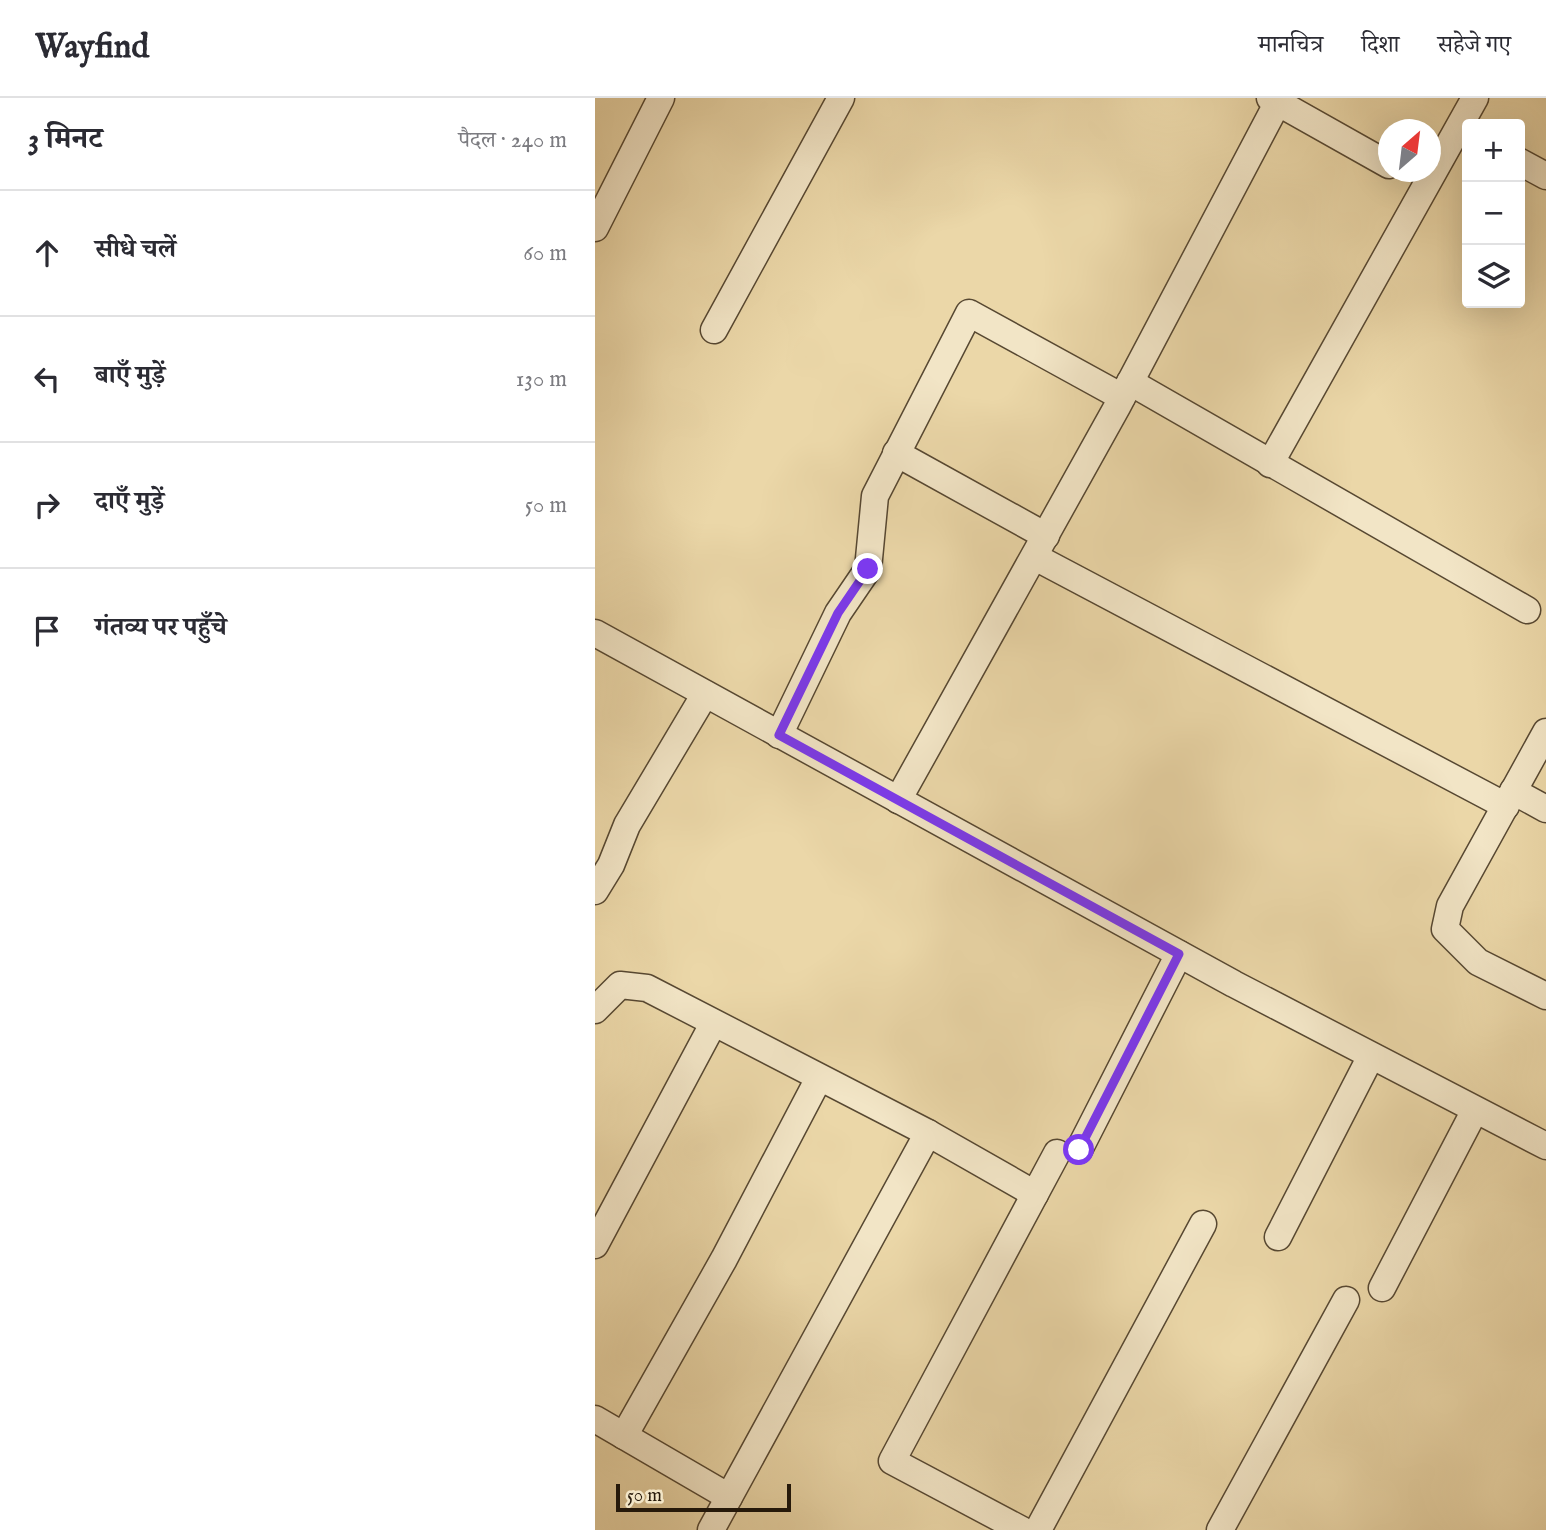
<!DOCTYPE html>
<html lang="hi">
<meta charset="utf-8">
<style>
body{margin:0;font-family:"IM FELL English","Noto Serif Devanagari",serif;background:#f7f7f7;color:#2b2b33}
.controls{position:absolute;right:21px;top:21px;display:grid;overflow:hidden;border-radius:7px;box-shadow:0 7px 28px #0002}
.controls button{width:63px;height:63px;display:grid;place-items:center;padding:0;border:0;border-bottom:2px solid #e1e1e2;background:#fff;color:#2b2b33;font:35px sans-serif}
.compass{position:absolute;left:783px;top:21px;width:63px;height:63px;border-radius:50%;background:#fff;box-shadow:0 7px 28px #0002;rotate:28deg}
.scale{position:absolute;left:21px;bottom:18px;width:175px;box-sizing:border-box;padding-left:7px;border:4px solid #26190a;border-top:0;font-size:19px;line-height:24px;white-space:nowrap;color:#26190a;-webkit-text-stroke:5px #f2e5c6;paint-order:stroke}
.stop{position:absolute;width:21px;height:21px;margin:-16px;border:5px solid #7c3aed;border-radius:50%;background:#fff}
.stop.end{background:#7c3aed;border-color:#fff;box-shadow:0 2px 7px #0008}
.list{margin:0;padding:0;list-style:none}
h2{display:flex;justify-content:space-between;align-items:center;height:91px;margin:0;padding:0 28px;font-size:30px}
h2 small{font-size:23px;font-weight:400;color:#7c7c81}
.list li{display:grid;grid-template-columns:46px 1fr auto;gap:21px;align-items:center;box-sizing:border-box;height:126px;padding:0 28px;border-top:2px solid #e1e1e2}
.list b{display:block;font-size:26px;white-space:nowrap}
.list em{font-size:23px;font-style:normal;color:#7c7c81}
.icon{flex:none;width:38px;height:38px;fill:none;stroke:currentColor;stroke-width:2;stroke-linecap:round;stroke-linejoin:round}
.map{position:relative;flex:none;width:951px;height:1432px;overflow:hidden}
header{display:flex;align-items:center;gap:42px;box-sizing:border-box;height:98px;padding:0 35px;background:#fff;border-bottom:2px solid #e1e1e2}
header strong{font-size:33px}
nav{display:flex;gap:38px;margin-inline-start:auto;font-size:24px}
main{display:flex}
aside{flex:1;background:#fff}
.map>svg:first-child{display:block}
</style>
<header>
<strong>Wayfind</strong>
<nav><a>मानचित्र</a><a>दिशा</a><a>सहेजे गए</a></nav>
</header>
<main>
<aside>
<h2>3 मिनट<small>पैदल · 240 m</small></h2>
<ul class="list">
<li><svg class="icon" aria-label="ahead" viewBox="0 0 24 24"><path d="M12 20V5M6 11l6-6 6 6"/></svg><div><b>सीधे चलें</b></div><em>60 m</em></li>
<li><svg class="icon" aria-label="left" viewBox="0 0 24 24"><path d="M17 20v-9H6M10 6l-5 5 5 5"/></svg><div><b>बाएँ मुड़ें</b></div><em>130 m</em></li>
<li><svg class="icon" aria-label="right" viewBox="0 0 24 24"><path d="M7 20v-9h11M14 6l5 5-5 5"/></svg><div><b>दाएँ मुड़ें</b></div><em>50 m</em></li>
<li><svg class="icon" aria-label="arrive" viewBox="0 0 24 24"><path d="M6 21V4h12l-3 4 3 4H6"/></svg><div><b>गंतव्य पर पहुँचे</b></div></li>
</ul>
</aside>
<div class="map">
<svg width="951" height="1432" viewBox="0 0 951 1432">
<rect width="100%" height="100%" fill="#ebd7a8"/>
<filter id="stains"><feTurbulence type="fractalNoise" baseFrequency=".00286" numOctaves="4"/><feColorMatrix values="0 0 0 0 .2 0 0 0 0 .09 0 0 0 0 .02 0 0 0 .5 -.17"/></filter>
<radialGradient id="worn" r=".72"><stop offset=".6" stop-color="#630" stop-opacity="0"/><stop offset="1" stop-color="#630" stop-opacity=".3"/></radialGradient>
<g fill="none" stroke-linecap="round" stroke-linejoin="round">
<!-- minor casing -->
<g stroke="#574832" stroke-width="29">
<g id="minor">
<polyline points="675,0 794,67"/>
<polyline points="925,64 951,78"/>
<polyline points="0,130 66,0"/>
<polyline points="119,232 246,0"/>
<polyline points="535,284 932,512"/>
<polyline points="301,355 451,438"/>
<polyline points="675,366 880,0"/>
<polyline points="440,459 911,708"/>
<polyline points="0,535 639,886 951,1048"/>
<polyline points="951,634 855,808 850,831 883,864 951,898"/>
<polyline points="184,637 243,515 273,471 280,398 374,215 527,299"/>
<polyline points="918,693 951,711"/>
<polyline points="303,702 522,309 685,0"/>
<polyline points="0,793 16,767 32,727 110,596"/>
<polyline points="0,912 25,887 52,890 333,1035 440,1096"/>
<polyline points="484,1052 584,856"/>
<polyline points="683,1139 776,958"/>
<polyline points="0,1147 118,926"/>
<polyline points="787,1190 880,1012"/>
<polyline points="0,1321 134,1399"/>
<polyline points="29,1338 129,1161 224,980"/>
<polyline points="116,1432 333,1035"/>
<polyline points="427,1432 297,1363 462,1055"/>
<polyline points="443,1432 608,1126"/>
<polyline points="625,1432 751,1202"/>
</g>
</g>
<!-- minor -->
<use href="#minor" stroke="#f2e5c6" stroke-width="26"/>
</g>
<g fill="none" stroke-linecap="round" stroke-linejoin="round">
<!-- route -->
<polyline stroke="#7c3aed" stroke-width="9" points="273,471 243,515 184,637 584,856 484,1052"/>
</g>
<rect width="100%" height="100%" filter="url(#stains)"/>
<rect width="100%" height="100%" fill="url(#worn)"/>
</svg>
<div class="controls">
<button>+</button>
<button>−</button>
<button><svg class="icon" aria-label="layers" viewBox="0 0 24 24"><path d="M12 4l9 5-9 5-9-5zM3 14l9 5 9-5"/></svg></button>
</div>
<svg class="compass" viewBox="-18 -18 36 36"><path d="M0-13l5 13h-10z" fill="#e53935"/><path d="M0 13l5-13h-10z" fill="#7c7c81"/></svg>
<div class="scale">50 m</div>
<div class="stop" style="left:484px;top:1052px"></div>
<div class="stop end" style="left:273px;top:471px"></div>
</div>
</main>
